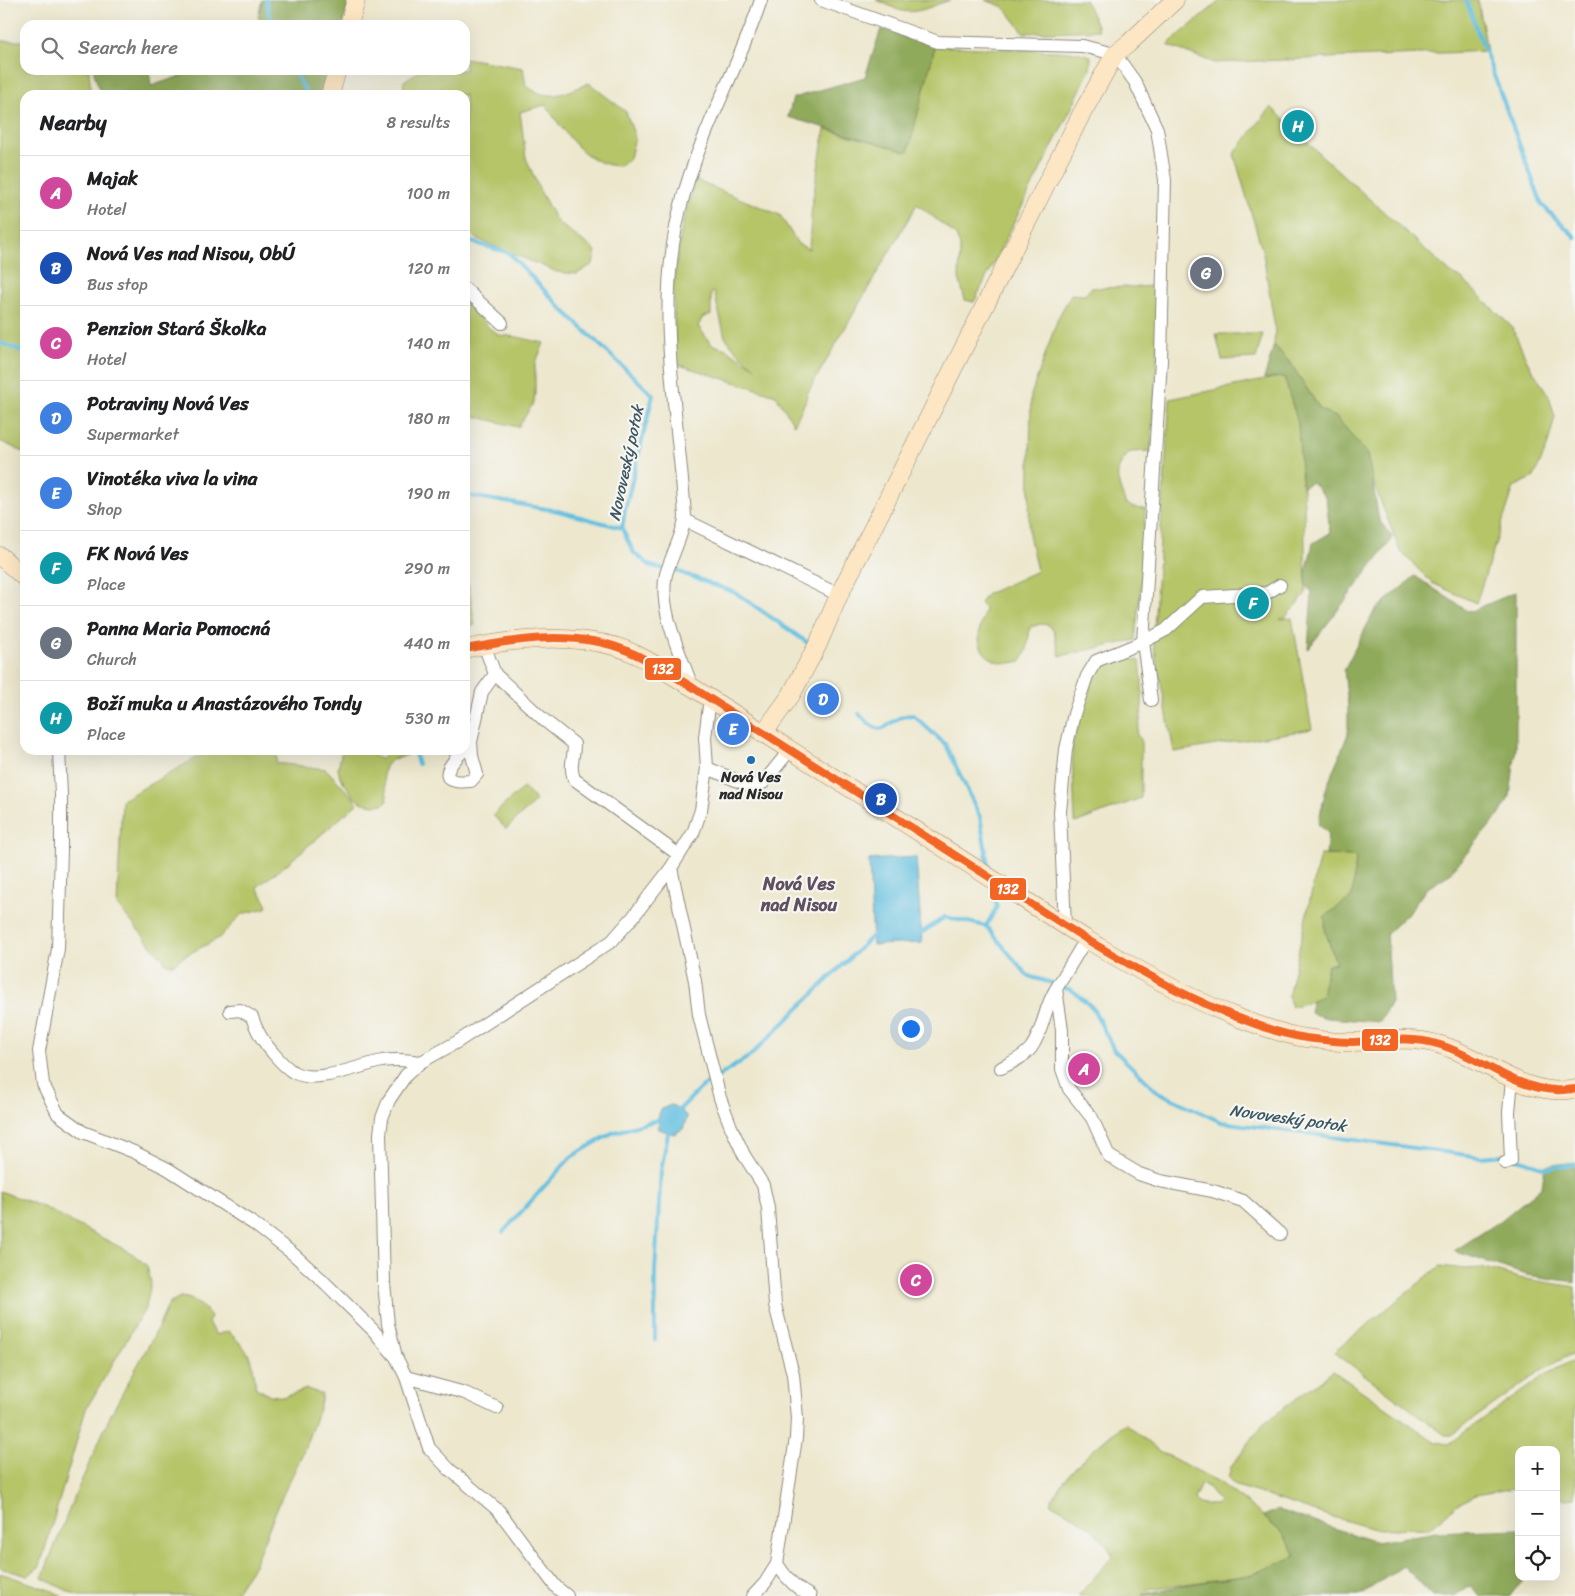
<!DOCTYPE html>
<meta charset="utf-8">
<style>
body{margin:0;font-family:Sriracha,sans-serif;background:#f2f2f2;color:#202124}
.controls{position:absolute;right:15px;bottom:15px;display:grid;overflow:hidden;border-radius:10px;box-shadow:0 5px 20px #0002}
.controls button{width:45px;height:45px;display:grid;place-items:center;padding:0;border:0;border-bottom:1px solid #e0e0e0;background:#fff;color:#202124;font:25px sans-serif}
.you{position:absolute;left:910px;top:1028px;width:18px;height:18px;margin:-12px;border:4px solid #fff;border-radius:50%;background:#1a73e8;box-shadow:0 0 0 8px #1a73e833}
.badge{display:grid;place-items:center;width:32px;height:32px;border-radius:50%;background:#2563eb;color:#fff;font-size:16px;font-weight:700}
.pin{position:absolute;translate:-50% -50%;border:2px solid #fff;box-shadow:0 1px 5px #0006}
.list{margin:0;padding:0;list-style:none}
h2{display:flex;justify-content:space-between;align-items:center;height:65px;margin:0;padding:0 20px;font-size:21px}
h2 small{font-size:16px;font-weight:400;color:#757577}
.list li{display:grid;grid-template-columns:32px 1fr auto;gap:15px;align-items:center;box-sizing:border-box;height:75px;padding:0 20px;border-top:1px solid #e0e0e0}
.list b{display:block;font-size:19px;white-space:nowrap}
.list p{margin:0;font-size:16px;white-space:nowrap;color:#757577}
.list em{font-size:16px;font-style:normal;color:#757577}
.icon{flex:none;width:28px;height:28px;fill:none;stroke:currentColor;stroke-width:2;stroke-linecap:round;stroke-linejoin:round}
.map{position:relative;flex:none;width:1575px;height:1596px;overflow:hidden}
.search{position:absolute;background:#fff;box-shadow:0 5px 20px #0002;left:20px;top:20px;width:450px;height:55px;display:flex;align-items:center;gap:12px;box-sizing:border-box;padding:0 18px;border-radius:15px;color:#757577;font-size:19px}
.panel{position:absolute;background:#fff;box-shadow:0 5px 20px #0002;left:20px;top:90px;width:450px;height:665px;border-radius:15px}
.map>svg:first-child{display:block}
</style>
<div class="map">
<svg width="1575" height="1596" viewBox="0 0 1575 1596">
<rect width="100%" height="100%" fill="#f6f6f2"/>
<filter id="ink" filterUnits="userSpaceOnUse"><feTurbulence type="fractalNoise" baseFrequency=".02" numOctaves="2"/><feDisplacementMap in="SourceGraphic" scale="10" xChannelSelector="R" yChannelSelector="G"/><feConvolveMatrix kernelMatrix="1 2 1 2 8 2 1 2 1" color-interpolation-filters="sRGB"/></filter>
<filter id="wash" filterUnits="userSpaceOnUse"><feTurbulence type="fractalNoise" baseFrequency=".0096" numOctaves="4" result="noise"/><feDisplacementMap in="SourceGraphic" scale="20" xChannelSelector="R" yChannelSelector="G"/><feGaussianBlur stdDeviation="1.12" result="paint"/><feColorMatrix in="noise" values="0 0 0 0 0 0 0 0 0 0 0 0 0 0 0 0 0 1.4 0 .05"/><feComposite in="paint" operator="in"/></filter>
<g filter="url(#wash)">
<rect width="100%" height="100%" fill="#ede7cd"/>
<!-- green -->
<g fill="#b5c568" stroke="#70784a" fill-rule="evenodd">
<path d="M 876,0 L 951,0 C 932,5 913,18 894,8 C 887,5 883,2 876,0 Z"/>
<polygon points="985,0 1085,0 1099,30 1024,33 1004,7"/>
<polygon points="1221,0 1478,0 1487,51 1215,63 1167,45"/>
<polygon points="0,41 25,41 25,70 38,70 41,72 42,70 89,70 91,95 25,95 25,453 0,441"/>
<path d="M 935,46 L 1076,52 L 1091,56 L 1090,69 L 1073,105 L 974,302 L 965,300 L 959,278 L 960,246 L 956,235 L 917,204 L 807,394 L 805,402 L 794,425 L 776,395 L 676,364 L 673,286 L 682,226 L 695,180 L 780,215 L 798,244 L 809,249 L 812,203 L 825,129 L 908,151 ZM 714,292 L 725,337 L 737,352 L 756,368 L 726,349 L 711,344 L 698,326 L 703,317 L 711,315 L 711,293 Z"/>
<path d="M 465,58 L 523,68 L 526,86 C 550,103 565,93 589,83 L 626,112 L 635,137 L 630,158 L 619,166 C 583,165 565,131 545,105 L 520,112 L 526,158 L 540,191 L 557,222 L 596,251 L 593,264 L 577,274 L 557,272 L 477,239 L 465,228 L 465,95 L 403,95 L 404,81 L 421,70 L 465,70 Z"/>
<polygon points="1271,107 1322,156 1451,273 1462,279 1512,327 1528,363 1549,396 1555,417 1547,447 1534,477 1514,487 1476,603 1432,583 1400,551 1372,479 1366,452 1337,418 1320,409 1291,364 1274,345 1275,328 1263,253 1234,154"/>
<path d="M 1162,286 L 1151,451 L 1130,452 C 1111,472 1118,480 1125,503 L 1134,508 L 1145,509 L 1143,566 L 1135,640 L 1060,656 L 1054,632 L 1049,625 L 1041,624 L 1030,627 L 1027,650 L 1021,661 C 1003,667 979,659 979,637 C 979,628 983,618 985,609 L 980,603 L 987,594 L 1037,571 L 1029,534 L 1031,395 L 1058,318 L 1071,294 L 1085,295 L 1091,288 Z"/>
<polygon points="465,302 471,306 489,328 499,335 517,337 544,343 535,364 535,394 533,404 518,427 465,414"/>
<polygon points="1216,334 1263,334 1256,358 1222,360"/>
<polygon points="1284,376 1298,423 1304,505 1306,593 1285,618 1280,619 1292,618 1312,729 1174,752 1153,641 1170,399"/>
<polygon points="468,582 475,625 465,627 465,583"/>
<path d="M 1126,658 L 1140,661 C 1143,688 1144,708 1137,735 L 1141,739 L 1141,798 L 1075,823 L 1072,746 L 1096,670 L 1103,661 Z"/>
<polygon points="210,750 277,750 276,763 326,769 358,803 287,864 257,887 267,904 266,908 242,914 219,938 181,958 174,964 167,964 117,905 122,800"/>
<path d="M 342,750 L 371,750 C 372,756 375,757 381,759 L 384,757 L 386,750 L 410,750 L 407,755 C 402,758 396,757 392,760 C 375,770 389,788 387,801 L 383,804 L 374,805 L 363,803 L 354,797 L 340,777 L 338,769 Z"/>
<polygon points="524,787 536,801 506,829 493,815"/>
<polygon points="1320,855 1353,856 1356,859 1352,897 1325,930 1336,964 1328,965 1322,997 1292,1007 1288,997"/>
<polygon points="0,1191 43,1207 133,1254 147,1266 151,1283 146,1307 86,1409 40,1566 28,1576 0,1568"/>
<polygon points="1441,1266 1464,1269 1484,1268 1519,1278 1575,1287 1575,1352 1542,1370 1451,1435 1445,1435 1334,1352 1436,1269"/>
<path d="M 180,1297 C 195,1298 201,1305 211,1316 L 208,1323 L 216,1335 L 228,1331 C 239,1342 250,1351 253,1367 C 255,1374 254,1381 256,1388 L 270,1395 L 284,1397 L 307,1389 L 322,1394 L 319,1409 L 302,1455 L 280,1501 L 254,1565 L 233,1596 L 78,1596 L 42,1578 L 73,1500 L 111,1414 L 158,1328 L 169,1303 Z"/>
<polygon points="1575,1359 1575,1498 1567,1499 1556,1497 1556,1450 1519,1450 1519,1487 1476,1495 1456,1505 1430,1528 1375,1529 1319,1513 1234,1485 1228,1478 1231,1467 1263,1424 1333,1371 1434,1441 1448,1444 1545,1375"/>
<path d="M 1125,1423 L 1159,1451 L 1219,1482 L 1252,1507 L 1284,1535 L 1297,1556 L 1250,1575 L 1148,1589 L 1143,1596 L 1078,1596 L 1113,1556 C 1100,1530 1074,1516 1050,1503 C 1066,1470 1098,1446 1125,1423 ZM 1201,1484 L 1207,1486 L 1219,1501 L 1217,1505 C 1208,1504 1200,1508 1194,1499 Z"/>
<polygon points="0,1573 53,1591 62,1596 0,1596"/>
</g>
<!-- forest -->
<g fill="#90aa5c" stroke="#5e6a44">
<polygon points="262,0 349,0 343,25 262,25 258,17"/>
<polygon points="881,29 935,46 908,152 788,117 793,98 865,77"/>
<polygon points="93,70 149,70 151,86 198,70 331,70 325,95 101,95"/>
<polygon points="1274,345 1291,364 1320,409 1337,418 1366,452 1370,467 1379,520 1393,538 1308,649 1312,592 1306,586 1306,573 1313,543 1330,533 1326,498 1312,482 1302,487 1298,423 1284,377 1264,379"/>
<polygon points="1415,576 1469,612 1516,592 1516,748 1510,796 1500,814 1448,875 1426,889 1411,910 1387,933 1391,1002 1380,1022 1327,1018 1310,1013 1312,1000 1322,996 1328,965 1336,963 1325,930 1325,916 1352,897 1356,859 1353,856 1326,855 1328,833 1318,824 1326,789 1348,734 1348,706 1344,670 1375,610"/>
<polygon points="1575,1162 1575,1282 1526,1275 1454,1251 1499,1222 1542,1187 1545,1166"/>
<polygon points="1278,1510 1376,1542 1436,1532 1519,1529 1519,1577 1527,1577 1509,1596 1481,1596 1470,1586 1454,1596 1433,1596 1403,1566 1359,1596 1143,1596 1144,1594 1184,1585 1250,1575 1296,1556 1284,1535 1263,1516"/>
</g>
<!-- water -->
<g fill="#62bfe0" stroke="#467586">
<polygon points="916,857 922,943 873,945 869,860"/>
<polygon points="671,1105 680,1109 687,1117 683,1129 674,1134 659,1129 658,1118 661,1109"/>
</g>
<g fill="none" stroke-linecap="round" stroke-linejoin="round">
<!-- stream -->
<g stroke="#62bfe0" stroke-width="4">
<polyline points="266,0 272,25"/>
<polyline points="1466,0 1542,205 1575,237"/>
<polyline points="293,70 308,95"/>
<polyline points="465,240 509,253 564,311 653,395 625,510 622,528 625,535 634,553 651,566 679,572 736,593 808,643"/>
<polyline points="0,343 25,352"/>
<polyline points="465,495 558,511 622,528"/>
<path d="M 859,714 C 889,746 882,716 913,715 L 946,745 L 980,817 L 989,870"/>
<polyline points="414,750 418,764"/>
<polyline points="991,885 997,907 986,926 1028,976 1055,984"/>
<polyline points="916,932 921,933 945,917 986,926"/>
<polyline points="1061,987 1072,990 1093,1008 1114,1050 1158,1092 1221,1122 1481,1157 1504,1155 1507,1156"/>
<polyline points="678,1111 702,1087 750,1056 876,932"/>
<polyline points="1514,1158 1546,1168 1575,1164"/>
<polyline points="503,1232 571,1157 612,1133 664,1118"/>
<polyline points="655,1340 655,1271 661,1171 669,1128"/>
</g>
</g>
</g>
<g filter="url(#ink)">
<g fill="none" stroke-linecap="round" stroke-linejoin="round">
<!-- street casing -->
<g stroke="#8c897c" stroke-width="14">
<g id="street">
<polyline points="821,0 938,42 1082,46 1115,54 1135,82 1157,129 1165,180 1161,361 1143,642 1096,661 1087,676 1074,714 1066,749 1060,812 1065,926"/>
<polyline points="465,289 502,323"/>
<polyline points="685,520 839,595"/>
<path d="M 484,645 L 495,674 L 544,720 L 574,744 C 574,759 569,765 574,779 L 679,855"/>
<path d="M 692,687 C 681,655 658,609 666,574 C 670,560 685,529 685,517 C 679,419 657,324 676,227 C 691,147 736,76 761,0"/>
<polyline points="1151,700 1143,642 1166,630 1202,597 1267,593 1280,585"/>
<polyline points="59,750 61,795 61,849 58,949 39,1051 43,1084 58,1114 83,1132 134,1152 168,1169 254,1224 292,1253 321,1279 373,1330 394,1355"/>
<path d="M 464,750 C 458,756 436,777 455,781 C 460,782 466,781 471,781 L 477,774 L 472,756 L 471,742 L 482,692 L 495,674"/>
<polyline points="707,768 750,786 763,783 790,750"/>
<polyline points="671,868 695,981 699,1015 720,1098 731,1127 744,1155 763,1185 768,1208 775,1305 793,1374 797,1418 796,1438 777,1564 765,1583 753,1596"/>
<polyline points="1086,939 1056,989 1062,1030 1062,1069 1069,1089 1092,1118 1109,1156 1139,1174 1160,1181 1213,1191 1243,1201 1280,1234"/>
<path d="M 230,1011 L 240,1010 L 252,1017 C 256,1030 264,1043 273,1053 C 279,1060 285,1067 293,1072 C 316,1085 357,1066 382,1061 C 395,1059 408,1060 421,1062"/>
<path d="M 1001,1068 C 1011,1063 1024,1057 1031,1048 C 1044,1030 1044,1007 1056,989"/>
<polyline points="1505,1163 1511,1161 1509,1112 1512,1079"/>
<polyline points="406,1377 465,1393 497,1408"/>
<path d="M 777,1564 C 786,1578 795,1588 810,1596"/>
<polyline points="567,1596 556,1587 499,1511 449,1469 429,1448 406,1377 396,1357 388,1324 384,1283 380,1134 382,1118 389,1100 406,1075 421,1062 457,1042 612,941 633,917 671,868 693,833 701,810 707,768 705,737 710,699"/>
</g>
</g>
<!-- secondary casing -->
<g stroke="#8c897c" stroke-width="19">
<g id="secondary">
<polyline points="349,25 356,0"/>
<polyline points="330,95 337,70"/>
<polyline points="0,556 25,578"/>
<path d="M 465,649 C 512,639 566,633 614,646 C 642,654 667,673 692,687 L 1086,939 C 1137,970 1189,999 1244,1020 C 1264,1027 1285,1035 1306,1038 C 1318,1039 1331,1042 1343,1042 C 1375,1043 1406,1035 1437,1044 C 1484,1056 1523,1099 1575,1089"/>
<polyline points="763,734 791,695 818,644 839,595 1081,115 1115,54 1128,44 1175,0"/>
</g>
</g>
<!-- street -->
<use href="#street" stroke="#fff" stroke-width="12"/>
<!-- secondary -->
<use href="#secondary" stroke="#fce6c4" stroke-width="18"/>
<!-- bus-1 casing -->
<g stroke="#f6f6f2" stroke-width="11">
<path id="bus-1" d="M 465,649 C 516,639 575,630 625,650 C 649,659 670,674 692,687 L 1086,939 C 1140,971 1195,1003 1255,1024 C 1271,1030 1288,1035 1306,1038 C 1322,1040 1338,1042 1354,1042 C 1382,1041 1410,1036 1437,1044 C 1478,1055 1513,1089 1556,1090 C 1562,1091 1569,1089 1575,1089"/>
</g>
<!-- bus-1 -->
<use href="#bus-1" stroke="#f26522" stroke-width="8"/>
</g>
</g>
<!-- markers -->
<circle fill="#1f6fb2" stroke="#f6f6f2" stroke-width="2" cx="751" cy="760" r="5"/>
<g text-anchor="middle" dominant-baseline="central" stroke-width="4.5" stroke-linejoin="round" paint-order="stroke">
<!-- poi labels -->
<g font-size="15" font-weight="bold" fill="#2b2b2b" stroke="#f6f6f2">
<text x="751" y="777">Nová Ves<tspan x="751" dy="17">nad Nisou</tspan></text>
</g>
<!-- water labels -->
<g font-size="16" font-style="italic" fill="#3c5761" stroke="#f6f6f2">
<text transform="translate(626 463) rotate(-78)">Novoveský potok</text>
<text transform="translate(1288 1118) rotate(8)">Novoveský potok</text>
</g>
<!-- quarter labels -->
<g font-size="18" font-weight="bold" fill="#605160" stroke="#f6f6f2">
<text x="799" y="884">Nová Ves<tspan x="799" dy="21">nad Nisou</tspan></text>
</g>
</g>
<g stroke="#f6f6f2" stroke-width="2">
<rect x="644" y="657" width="38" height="24" rx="5" fill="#f26522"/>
<rect x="989" y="877" width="38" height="24" rx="5" fill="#f26522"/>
<rect x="1361" y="1028" width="38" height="24" rx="5" fill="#f26522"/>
</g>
<g font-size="14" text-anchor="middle" font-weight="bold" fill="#fff">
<text x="663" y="674">132</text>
<text x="1008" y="894">132</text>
<text x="1380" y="1045">132</text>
</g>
</svg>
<div class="controls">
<button>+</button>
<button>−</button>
<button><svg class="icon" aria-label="locate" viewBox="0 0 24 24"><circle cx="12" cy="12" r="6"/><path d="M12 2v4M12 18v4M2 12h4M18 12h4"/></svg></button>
</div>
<div class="you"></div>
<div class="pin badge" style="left:1084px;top:1069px;background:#d1479c">A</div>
<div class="pin badge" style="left:881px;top:799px;background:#1a4fb4">B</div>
<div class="pin badge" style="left:916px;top:1280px;background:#d1479c">C</div>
<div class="pin badge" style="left:823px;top:699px;background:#3f7fe0">D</div>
<div class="pin badge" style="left:733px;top:729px;background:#3f7fe0">E</div>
<div class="pin badge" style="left:1253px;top:603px;background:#0f9aa8">F</div>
<div class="pin badge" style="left:1206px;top:273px;background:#6b7280">G</div>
<div class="pin badge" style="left:1298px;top:126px;background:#0f9aa8">H</div>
<div class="search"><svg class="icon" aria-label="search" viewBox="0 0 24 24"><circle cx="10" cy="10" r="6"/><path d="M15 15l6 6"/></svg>Search here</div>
<section class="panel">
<h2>Nearby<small>8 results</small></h2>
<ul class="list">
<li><span class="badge" style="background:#d1479c">A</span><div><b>Majak</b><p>Hotel</p></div><em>100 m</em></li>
<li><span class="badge" style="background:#1a4fb4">B</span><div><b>Nová Ves nad Nisou, ObÚ</b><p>Bus stop</p></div><em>120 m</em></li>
<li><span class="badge" style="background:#d1479c">C</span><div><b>Penzion Stará Školka</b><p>Hotel</p></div><em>140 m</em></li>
<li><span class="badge" style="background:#3f7fe0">D</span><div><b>Potraviny Nová Ves</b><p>Supermarket</p></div><em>180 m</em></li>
<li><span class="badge" style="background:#3f7fe0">E</span><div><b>Vinotéka viva la vina</b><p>Shop</p></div><em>190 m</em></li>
<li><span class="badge" style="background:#0f9aa8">F</span><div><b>FK Nová Ves</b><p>Place</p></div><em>290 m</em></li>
<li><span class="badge" style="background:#6b7280">G</span><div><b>Panna Maria Pomocná</b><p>Church</p></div><em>440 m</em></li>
<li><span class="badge" style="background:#0f9aa8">H</span><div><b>Boží muka u Anastázového Tondy</b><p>Place</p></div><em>530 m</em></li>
</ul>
</section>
</div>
